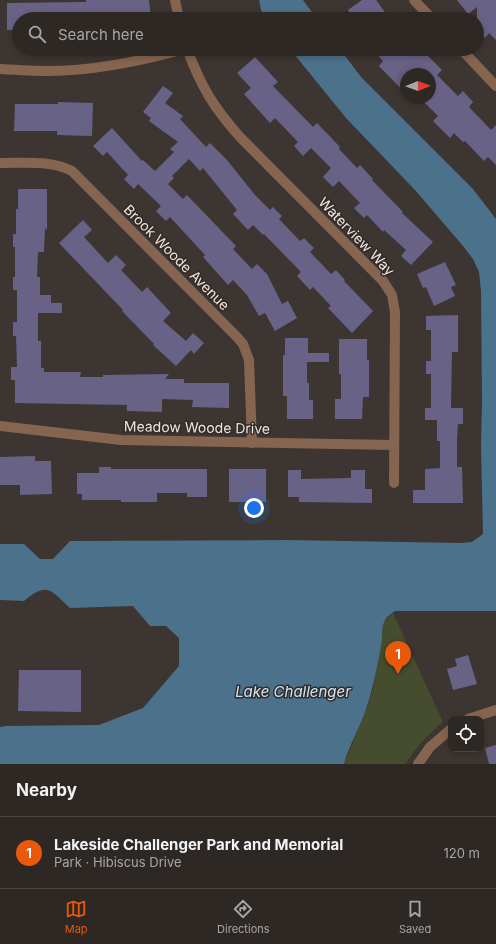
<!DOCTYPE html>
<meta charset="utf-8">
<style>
body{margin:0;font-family:Inter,sans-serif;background:#36302d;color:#f1f3f6}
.controls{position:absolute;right:12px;bottom:12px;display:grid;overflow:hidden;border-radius:8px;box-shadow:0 2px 6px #0003}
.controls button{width:36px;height:36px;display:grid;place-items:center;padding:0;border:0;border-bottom:1px solid #494442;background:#2e2825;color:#f1f3f6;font:20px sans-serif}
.compass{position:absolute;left:400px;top:68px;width:36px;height:36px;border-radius:50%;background:#2e2825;box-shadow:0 2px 6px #0003;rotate:89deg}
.you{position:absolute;left:254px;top:508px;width:14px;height:14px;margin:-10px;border:3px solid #fff;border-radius:50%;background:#1a73e8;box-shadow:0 0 0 6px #1a73e833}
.badge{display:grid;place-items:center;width:26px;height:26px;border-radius:50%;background:#ea580c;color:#fff;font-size:13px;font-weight:700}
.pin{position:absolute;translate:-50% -33px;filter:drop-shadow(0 1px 2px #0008)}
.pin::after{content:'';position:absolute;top:21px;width:14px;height:12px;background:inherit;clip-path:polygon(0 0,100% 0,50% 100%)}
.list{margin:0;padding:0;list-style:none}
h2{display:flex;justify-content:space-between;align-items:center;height:52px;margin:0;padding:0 16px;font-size:17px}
h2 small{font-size:13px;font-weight:400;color:#a7a6a7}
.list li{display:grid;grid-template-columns:26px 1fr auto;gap:12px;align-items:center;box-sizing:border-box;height:72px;padding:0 16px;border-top:1px solid #494442}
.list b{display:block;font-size:15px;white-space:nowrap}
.list p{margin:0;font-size:13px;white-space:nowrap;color:#a7a6a7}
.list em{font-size:13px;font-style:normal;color:#a7a6a7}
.icon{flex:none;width:22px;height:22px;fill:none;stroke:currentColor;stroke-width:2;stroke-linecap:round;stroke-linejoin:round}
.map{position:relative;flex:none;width:496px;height:764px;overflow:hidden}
.search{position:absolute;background:#2e2825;box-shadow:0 2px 6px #0003;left:12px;right:12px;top:12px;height:44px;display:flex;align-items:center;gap:10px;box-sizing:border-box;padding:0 14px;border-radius:22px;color:#a7a6a7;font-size:15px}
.sheet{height:124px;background:#2e2825}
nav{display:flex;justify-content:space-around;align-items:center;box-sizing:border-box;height:56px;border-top:1px solid #494442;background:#2e2825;font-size:11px;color:#a7a6a7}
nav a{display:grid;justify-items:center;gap:2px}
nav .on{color:#ea580c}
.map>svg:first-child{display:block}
</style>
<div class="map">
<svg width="496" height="764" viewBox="0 0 496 764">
<rect width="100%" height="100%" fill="#3d3531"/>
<!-- green -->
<path fill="#454d2e" d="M 393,613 L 443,722 C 428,735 415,747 406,764 L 344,764 L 366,710 L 373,689 L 381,642 L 381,631 L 383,622 Z"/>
<!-- water -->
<g fill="#4c718b">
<polygon points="259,0 303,0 317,19 266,19 261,10"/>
<path d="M 290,49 L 340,49 L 361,77 L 473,189 L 496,219 L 496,611 L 395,611 C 378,622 384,629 381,646 C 377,667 373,689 366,709 C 360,728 349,745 344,764 L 0,764 L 0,727 L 5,726 L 99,725 L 143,708 L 179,666 L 179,638 L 166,626 L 150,626 L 133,606 L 70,608 C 51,590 47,581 24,601 L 0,600 L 0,544 L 24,544 L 40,559 L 53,559 L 70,541 L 287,540 L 461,543 L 472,542 L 483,534 L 481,447 L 482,401 L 481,291 L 479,272 L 473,259 L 463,246 L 415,190 L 346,118 Z"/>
</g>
<!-- building -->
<g fill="#696287">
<polygon points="86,0 149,0 151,19 19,19 19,30 7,30 7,3 86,2"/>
<polygon points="362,0 376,0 390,19 354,19 348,10"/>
<polygon points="457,0 496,0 496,40 489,33 485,38 477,30 477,7 468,14"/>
<polygon points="372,49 421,49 442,70 437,75 458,96 463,91 473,102 469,107 491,130 496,125 496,165 488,157 484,161 465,141 463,142 454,133 450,138 433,121 438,116 420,98 430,98 430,74 406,74 406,94 379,66 383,61"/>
<polygon points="255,57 278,82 273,86 313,127 317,123 340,147 339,149 357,168 360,165 373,179 372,180 403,212 402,213 433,242 411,265 401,256 406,250 384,230 383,232 367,215 364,218 354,208 360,203 339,181 333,187 323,177 331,168 311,148 303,156 294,146 298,142 275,118 270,123 244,94 251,88 237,73"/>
<polygon points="163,86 173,93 165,103 183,116 180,119 206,147 210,143 227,160 255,195 270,210 273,207 282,216 279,219 300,241 304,238 314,248 310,252 331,274 336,270 345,280 344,281 373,311 352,333 328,308 331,306 313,287 310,290 297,276 301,272 264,234 263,235 253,225 248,230 233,214 237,210 203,168 200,171 189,159 172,176 174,178 168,184 183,199 187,195 236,246 233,249 252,269 257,264 267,274 282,304 288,301 297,318 275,331 265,313 259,316 247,295 233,280 228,285 203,257 205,255 170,217 166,221 156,211 161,206 138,184 134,189 124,179 128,175 107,152 103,156 93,146 112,128 142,161 143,160 155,171 174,152 170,149 178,142 149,121 151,118 143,112"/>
<polygon points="58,102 93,103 92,136 57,135 57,131 14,131 15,104 58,104"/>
<polygon points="18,189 47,189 47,230 45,228 44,252 38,252 37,277 40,277 40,295 51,295 51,303 62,303 62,313 38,313 38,341 41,341 41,368 44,368 44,372 81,372 80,377 103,377 103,375 169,374 165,379 184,379 184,383 229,383 229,408 192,407 193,400 162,399 162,412 127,411 127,405 15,403 15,380 11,380 11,367 17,367 16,336 13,336 13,322 17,322 17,290 13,290 13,277 15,277 15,247 13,247 13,234 16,234 16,209 18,209"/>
<polygon points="83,220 92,230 84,237 108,263 116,255 126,265 121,270 142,292 147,287 171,313 163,321 186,341 193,333 204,343 194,354 191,350 176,366 153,345 154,344 122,311 123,310 59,243"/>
<polygon points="445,262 456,285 451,287 455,296 434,306 426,287 423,288 417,274"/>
<polygon points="458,315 458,352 452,352 451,408 463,408 463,424 458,424 457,441 457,467 462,467 463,503 413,503 413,490 425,490 425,469 440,468 440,441 437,441 437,420 425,420 425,408 431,408 431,374 426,374 426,361 431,361 431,330 426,330 426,316"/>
<polygon points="285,338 308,338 308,353 329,353 329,362 307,362 307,383 309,383 309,400 313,400 313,419 287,419 287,396 283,396 283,355 285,355"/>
<polygon points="339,339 367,339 367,360 369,360 369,397 363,397 362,419 335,419 335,399 341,399 341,374 339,374"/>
<polygon points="35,456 35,461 51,461 52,494 20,495 20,485 0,485 0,457"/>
<polygon points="99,467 111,467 111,469 207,469 207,497 187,497 187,493 157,493 157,502 121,502 121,500 82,500 82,494 77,494 77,473 99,473"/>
<rect x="229" y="469" width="37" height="33"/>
<polygon points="288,470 301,470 301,479 351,478 351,470 365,470 365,489 372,489 372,503 299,502 299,497 288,497"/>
<polygon points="468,655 477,684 453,690 447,669 457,666 455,659"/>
<polygon points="19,670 81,670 81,712 18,711"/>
<polygon points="496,745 496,764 489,764 485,748"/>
</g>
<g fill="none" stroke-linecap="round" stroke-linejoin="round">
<!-- minor -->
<g stroke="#866550" stroke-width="10">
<polyline points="175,0 179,19"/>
<polyline points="414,0 432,19"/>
<path d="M 187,49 C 201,86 213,107 240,137 L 383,281 L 392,295 L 395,312 L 394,483"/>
<polyline points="461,49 496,86"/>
<path d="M 0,69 C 16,70 33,71 49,71 C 95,71 141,61 185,49"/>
<path d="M 0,163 C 24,163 50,160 72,171 L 237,337 L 243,344 L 249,360 L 252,443"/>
<polyline points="0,426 121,440 394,445"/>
<polyline points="468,719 496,710"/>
<polyline points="418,764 430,747 451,729"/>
</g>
</g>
<g text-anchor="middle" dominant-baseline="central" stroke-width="3" stroke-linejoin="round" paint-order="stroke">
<!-- street labels -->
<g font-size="14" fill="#eae5e2" stroke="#332b27">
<text transform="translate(357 236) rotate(46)">Waterview Way</text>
<text transform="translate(177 257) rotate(45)">Brook Woode Avenue</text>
<text transform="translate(197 427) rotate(1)">Meadow Woode Drive</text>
</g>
<!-- water labels -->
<g font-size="15" font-style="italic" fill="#cde5f7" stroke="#332b27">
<text x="293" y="691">Lake Challenger</text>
</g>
</g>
</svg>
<div class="controls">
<button><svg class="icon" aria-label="locate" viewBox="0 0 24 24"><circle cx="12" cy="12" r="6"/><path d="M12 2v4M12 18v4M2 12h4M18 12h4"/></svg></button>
</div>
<svg class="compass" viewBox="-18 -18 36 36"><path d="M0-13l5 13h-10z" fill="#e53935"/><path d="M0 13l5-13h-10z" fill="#a7a6a7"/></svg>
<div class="you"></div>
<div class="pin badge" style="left:398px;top:674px">1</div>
<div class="search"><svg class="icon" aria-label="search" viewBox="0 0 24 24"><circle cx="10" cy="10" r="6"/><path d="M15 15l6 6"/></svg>Search here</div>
</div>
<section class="sheet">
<h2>Nearby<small></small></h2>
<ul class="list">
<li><span class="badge">1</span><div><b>Lakeside Challenger Park and Memorial</b><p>Park · Hibiscus Drive</p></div><em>120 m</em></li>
</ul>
</section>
<nav>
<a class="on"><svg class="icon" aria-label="map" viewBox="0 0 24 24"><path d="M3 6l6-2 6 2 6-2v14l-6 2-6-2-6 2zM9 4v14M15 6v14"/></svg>Map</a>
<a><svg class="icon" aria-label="directions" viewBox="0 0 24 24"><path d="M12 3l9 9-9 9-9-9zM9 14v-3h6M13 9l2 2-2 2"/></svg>Directions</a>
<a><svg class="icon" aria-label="saved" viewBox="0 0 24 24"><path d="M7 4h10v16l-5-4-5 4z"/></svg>Saved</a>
</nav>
